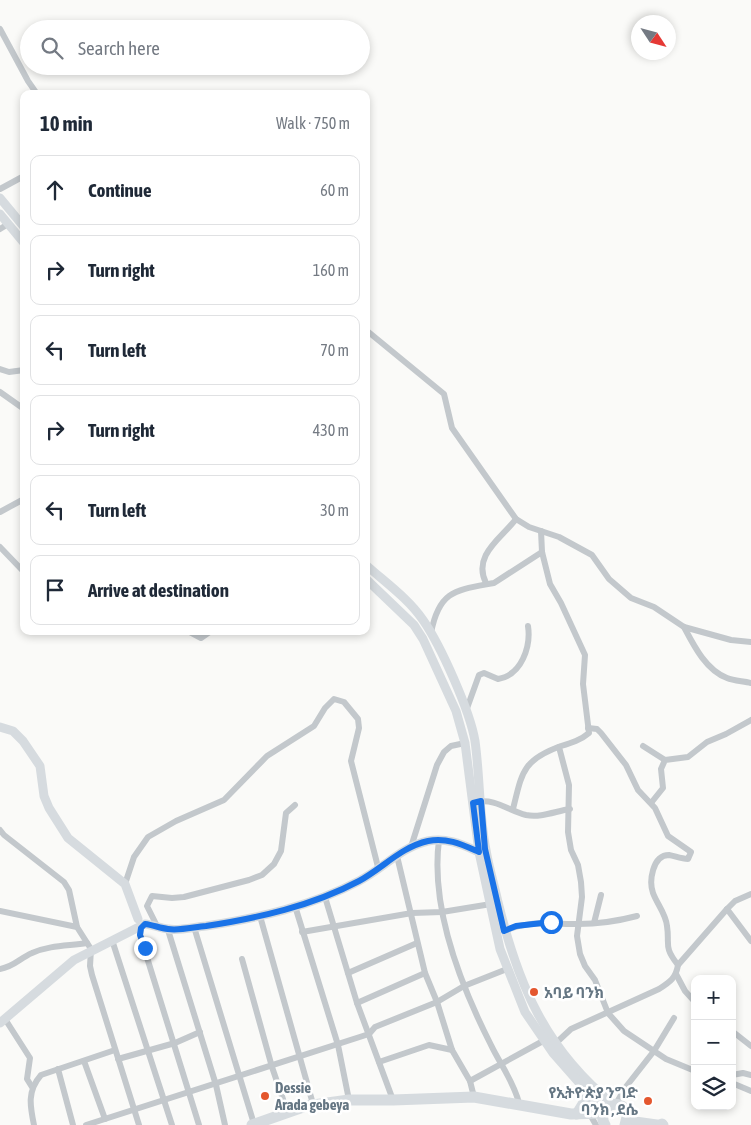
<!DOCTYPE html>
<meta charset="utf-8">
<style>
body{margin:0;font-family:"Asap Condensed","Noto Sans Ethiopic",sans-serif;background:#f2f2f3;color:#1f2937}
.controls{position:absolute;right:15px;bottom:15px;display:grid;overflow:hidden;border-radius:10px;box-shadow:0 2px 8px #0003}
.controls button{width:45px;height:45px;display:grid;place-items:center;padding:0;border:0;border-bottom:1px solid #e0e1e3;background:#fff;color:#1f2937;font:25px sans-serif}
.compass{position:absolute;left:631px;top:15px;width:45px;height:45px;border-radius:50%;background:#fff;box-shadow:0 2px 8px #0003;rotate:126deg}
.stop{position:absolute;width:15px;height:15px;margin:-11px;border:4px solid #1a73e8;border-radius:50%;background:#fff}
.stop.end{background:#1a73e8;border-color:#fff;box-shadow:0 1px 5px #0008}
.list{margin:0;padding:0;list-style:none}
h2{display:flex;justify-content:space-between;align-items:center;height:65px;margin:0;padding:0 20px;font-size:21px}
h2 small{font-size:16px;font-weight:400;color:#747a83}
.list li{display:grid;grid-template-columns:32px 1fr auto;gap:15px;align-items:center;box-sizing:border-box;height:70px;margin:0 10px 10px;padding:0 10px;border:1px solid #e0e1e3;border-radius:10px}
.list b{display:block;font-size:19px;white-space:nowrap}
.list em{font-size:16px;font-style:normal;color:#747a83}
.icon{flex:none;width:28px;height:28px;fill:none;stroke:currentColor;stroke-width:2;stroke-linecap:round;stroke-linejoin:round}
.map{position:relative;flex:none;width:751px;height:1125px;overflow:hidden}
.search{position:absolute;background:#fff;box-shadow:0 2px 8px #0003;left:20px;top:20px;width:350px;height:55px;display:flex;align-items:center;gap:12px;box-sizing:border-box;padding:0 18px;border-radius:28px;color:#747a83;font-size:19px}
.panel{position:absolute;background:#fff;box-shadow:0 2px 8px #0003;left:20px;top:90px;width:350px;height:545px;border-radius:10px}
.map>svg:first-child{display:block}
</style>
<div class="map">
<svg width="751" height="1125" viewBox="0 0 751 1125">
<rect width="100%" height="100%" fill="#fafaf8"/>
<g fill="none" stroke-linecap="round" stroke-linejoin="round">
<!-- street -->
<g stroke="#c3c8cc" stroke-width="6">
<polyline points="0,29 28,81 37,94"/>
<polyline points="0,189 24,176"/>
<polyline points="0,229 8,224"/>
<polyline points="366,330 444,394 452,428 516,519 529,527 559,537 592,555 609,579 631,598 654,607 684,627 731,640 751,642"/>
<polyline points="0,369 9,372 24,370"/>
<polyline points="0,392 24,409"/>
<polyline points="0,512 24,499"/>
<polyline points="0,547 24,572"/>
<path d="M 486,583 C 472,555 502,538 516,519"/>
<path d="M 684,627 C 694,646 706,670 727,678 C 734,681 744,681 751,683"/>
<polyline points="188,631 201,638 211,631"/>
<path d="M 431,633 C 439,590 456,590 494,583 L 542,552"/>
<path d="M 466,711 L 479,675 L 484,673 L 498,679 C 522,675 531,646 528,626"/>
<path d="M 588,728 L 597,729 L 601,733 L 626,765 L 638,790 L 655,808 L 668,836 L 691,852 L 688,859 C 681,859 675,856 669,855 C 652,855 649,882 653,893 C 657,904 666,914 667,926 C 670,945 663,946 678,965"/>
<polyline points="643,746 665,760"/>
<polyline points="559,747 569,785 568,832 571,850 578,865 581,882 582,897 577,936 580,954 585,966 595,980 608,1013 624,1031 654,1051 625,1088 616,1104"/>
<path d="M 477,802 C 495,798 509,811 526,815 C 541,818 556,811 570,809"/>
<polyline points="651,803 663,788 661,769 665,760 688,757 707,742 726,734 751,720"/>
<path d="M 513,809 C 522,773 522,760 561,746 C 571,743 581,740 589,733 L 583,684 L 585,655 L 561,603 L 550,584 L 542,552 L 541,531"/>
<polyline points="0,830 4,835 64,882 69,890 77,927"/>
<path d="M 439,840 C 430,908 460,984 491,1045 C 500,1064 514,1082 519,1103"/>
<polyline points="411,847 437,765 444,752 451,746 465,743"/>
<polyline points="397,856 425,973 437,1002 452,1050 470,1081 474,1097"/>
<polyline points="125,884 134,857 148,837 176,821 224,800 267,756 314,726 325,708 334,699 344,702 358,719 359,728 351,761 378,867"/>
<polyline points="325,897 357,1003 393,1100"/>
<polyline points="295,906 338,1045 349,1100"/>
<polyline points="727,909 751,941"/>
<polyline points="0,911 77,927 91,949 90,966 92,975 139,1125"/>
<polyline points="260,916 313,1104"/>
<polyline points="594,923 601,895"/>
<polyline points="157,926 147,906 152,896 172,898 184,897 249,880 262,875 274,864 281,851 286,813 295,805"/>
<polyline points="194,927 254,1124"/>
<polyline points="141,928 140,935 199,1125"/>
<polyline points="168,930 216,1085 225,1125"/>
<path d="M 504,931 C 530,920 551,924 578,924 C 597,924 618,921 637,916"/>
<polyline points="302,932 412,913 442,912 491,904"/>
<polyline points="112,940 172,1125"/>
<polyline points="242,959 272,1067 287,1111"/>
<path d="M 0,969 C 14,967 20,958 32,953 C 50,945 68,946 87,943"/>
<polyline points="348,973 417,943"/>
<polyline points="676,974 685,991 695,1002"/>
<polyline points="357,1003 425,973"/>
<polyline points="674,1018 654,1051 666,1059 695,1071"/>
<polyline points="5,1019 30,1058 27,1079 32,1087"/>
<polyline points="732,1031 751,1046"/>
<path d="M 556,1043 L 571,1029 L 659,989 C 670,982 676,978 678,965 L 727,909 L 735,901 L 751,894"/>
<polyline points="118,1059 175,1043 200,1032"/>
<polyline points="84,1061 105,1119"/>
<polyline points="379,1062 429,1045 452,1050"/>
<polyline points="58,1069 73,1125"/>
<polyline points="732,1075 743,1073 751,1075"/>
<polyline points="470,1081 543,1041"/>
<polyline points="732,1083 751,1091"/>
<polyline points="592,1118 596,1125"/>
<path d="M 34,1125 C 30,1106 27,1091 41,1075 L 115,1050"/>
<polyline points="86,1125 369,1034 375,1027 437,1002 464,986 507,969"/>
</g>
<!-- secondary -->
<g stroke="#d6dbdf" stroke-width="9">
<polyline points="0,198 24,227"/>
<polyline points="0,214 24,243"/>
<path d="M 366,565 C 385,582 409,599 423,620 C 441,646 470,711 475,741 C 480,777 479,815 486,850 C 489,868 494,884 498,902 C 518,984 545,1049 613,1104"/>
<polyline points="366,579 414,625 423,639 456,711 465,743 479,852 500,949 525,1012 553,1053 604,1111"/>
<polyline points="0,727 13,731 23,741 40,766 44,796 49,808 68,838 125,884 138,919"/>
<path d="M 145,924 C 153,925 160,928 168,929 C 179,931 194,927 206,926 C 258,918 312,906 359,881 C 383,869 401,847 428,841 C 447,837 463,845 479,852"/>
<polyline points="0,1023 74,960 139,927"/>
<polyline points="628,1120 664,1125"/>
</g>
<!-- highway -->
<g stroke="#d6dbdf" stroke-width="11">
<polyline points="577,1114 590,1093"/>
<polyline points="252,1125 306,1106 349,1100 393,1100 474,1097 571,1114 603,1113"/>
<path d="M 605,1125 C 595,1108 619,1095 628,1113 L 625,1125"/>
<polyline points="661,1125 662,1124"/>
</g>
</g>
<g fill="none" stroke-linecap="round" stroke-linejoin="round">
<!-- route -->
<path stroke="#1a73e8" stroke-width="6" d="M 145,948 L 140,935 L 141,928 L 145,924 C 153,925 160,928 168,929 C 179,931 194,927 206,926 C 258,918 312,906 359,881 C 383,868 401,847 428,841 C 447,837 463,845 479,852 L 473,803 L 481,801 L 485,849 L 504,931 L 516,926 L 551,922"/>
</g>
<!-- markers -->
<g fill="#e4572e" stroke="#fff" stroke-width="2">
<circle cx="534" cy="992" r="5"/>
<circle cx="265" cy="1096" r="5"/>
<circle cx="648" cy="1101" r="5"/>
</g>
<g text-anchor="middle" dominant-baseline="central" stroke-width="5" stroke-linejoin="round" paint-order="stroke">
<!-- poi labels -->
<g font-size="15" font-weight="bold" fill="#657683" stroke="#fff" text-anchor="start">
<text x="544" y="992">አባይ ባንክ</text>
<text x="275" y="1087">Dessie<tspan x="275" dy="17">Arada gebeya</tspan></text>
<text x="638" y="1092" text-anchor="end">የኢትዮጵያ ንግድ<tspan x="638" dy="17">ባንክ , ደሴ</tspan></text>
</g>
</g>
</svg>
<div class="controls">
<button>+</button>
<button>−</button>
<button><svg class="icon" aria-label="layers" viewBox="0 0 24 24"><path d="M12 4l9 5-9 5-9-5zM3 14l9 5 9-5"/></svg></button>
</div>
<svg class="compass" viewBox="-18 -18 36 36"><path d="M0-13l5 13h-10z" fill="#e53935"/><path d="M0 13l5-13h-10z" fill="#747a83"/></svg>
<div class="stop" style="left:551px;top:922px"></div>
<div class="stop end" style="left:145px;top:948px"></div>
<div class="search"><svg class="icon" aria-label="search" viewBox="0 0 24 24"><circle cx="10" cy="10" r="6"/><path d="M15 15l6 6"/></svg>Search here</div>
<section class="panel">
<h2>10 min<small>Walk · 750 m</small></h2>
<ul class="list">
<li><svg class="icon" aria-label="ahead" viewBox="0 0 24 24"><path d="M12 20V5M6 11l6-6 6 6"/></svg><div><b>Continue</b></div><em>60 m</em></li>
<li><svg class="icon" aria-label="right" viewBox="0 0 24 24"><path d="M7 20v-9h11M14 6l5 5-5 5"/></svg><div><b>Turn right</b></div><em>160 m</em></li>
<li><svg class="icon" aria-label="left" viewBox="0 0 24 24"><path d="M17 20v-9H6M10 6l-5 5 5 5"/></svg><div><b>Turn left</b></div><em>70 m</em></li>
<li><svg class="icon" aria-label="right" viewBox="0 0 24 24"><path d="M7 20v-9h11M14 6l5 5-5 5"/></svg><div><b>Turn right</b></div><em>430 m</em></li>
<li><svg class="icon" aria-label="left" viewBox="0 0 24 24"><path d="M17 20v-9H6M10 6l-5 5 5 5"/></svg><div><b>Turn left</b></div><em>30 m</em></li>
<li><svg class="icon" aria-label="arrive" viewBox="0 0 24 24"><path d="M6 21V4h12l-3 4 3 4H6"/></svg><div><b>Arrive at destination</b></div></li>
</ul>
</section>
</div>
